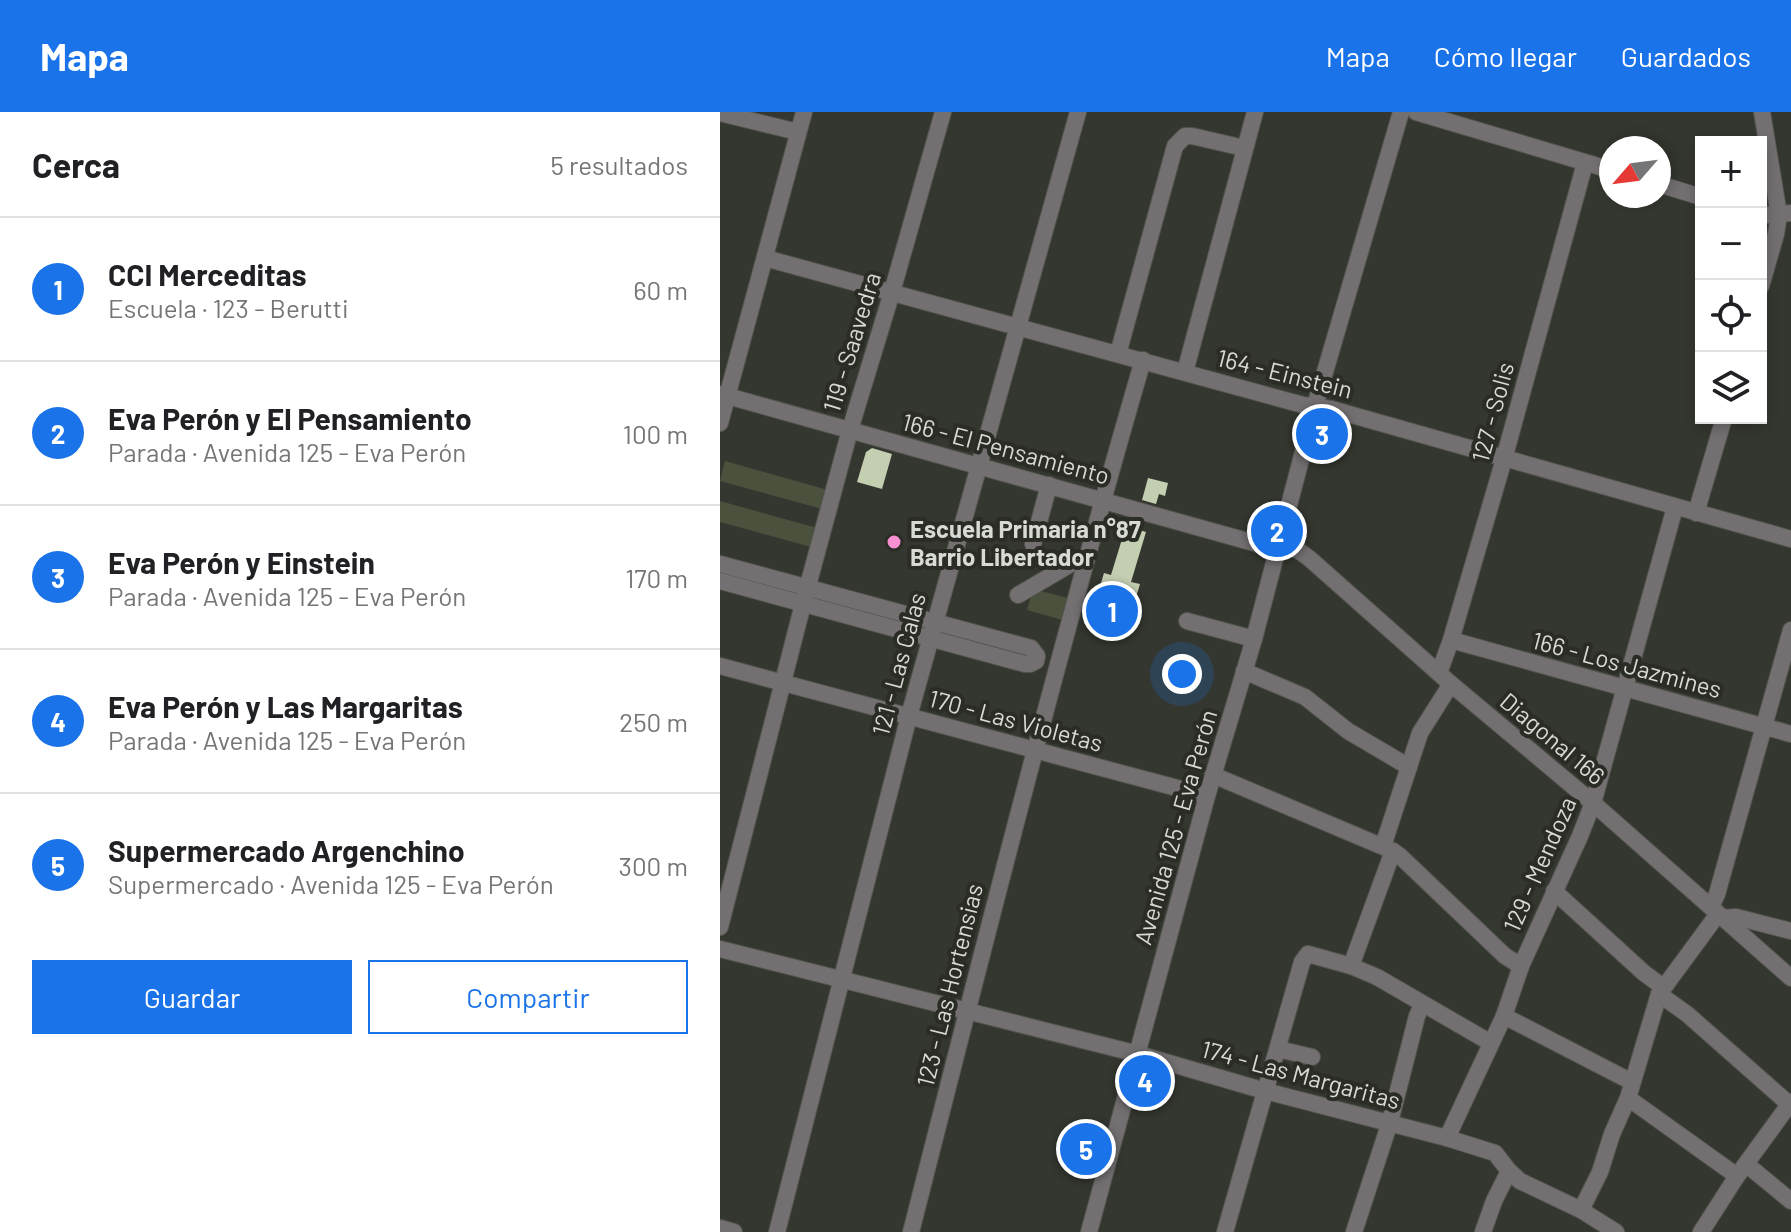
<!DOCTYPE html>
<html lang="es">
<meta charset="utf-8">
<style>
body{margin:0;font-family:Barlow,sans-serif;background:#f2f2f2;color:#202124}
.controls{position:absolute;right:24px;top:24px;display:grid;overflow:hidden;border-radius:0px;box-shadow:0 4px 12px #0003}
.controls button{width:72px;height:72px;display:grid;place-items:center;padding:0;border:0;border-bottom:2px solid #e0e0e0;background:#fff;color:#202124;font:40px sans-serif}
.compass{position:absolute;left:879px;top:24px;width:72px;height:72px;border-radius:50%;background:#fff;box-shadow:0 4px 12px #0003;rotate:242deg}
.you{position:absolute;left:462px;top:562px;width:28px;height:28px;margin:-20px;border:6px solid #fff;border-radius:50%;background:#1a73e8;box-shadow:0 0 0 12px #1a73e833}
.badge{display:grid;place-items:center;width:52px;height:52px;border-radius:50%;background:#1a73e8;color:#fff;font-size:26px;font-weight:700}
.pin{position:absolute;translate:-50% -50%;border:4px solid #fff;box-shadow:0 2px 8px #0006}
.list{margin:0;padding:0;list-style:none}
h2{display:flex;justify-content:space-between;align-items:center;height:104px;margin:0;padding:0 32px;font-size:34px}
h2 small{font-size:26px;font-weight:400;color:#757577}
.list li{display:grid;grid-template-columns:52px 1fr auto;gap:24px;align-items:center;box-sizing:border-box;height:144px;padding:0 32px;border-top:2px solid #e0e0e0}
.list b{display:block;font-size:30px;white-space:nowrap}
.list p{margin:0;font-size:26px;white-space:nowrap;color:#757577}
.list em{font-size:26px;font-style:normal;color:#757577}
.actions{display:flex;gap:16px;padding:24px 32px}
.actions a{flex:1;padding:18px 0;border:2px solid #1a73e8;border-radius:0px;text-align:center;font-size:28px;color:#1a73e8}
.actions .main{background:#1a73e8;color:#fff}
.icon{flex:none;width:44px;height:44px;fill:none;stroke:currentColor;stroke-width:2;stroke-linecap:round;stroke-linejoin:round}
.map{position:relative;flex:none;width:1071px;height:1120px;overflow:hidden}
header{display:flex;align-items:center;gap:48px;box-sizing:border-box;height:112px;padding:0 40px;background:#1a73e8;color:#fff}
header strong{font-size:38px}
nav{display:flex;gap:44px;margin-inline-start:auto;font-size:28px}
main{display:flex}
aside{flex:1;background:#fff}
.map>svg:first-child{display:block}
</style>
<header>
<strong>Mapa</strong>
<nav><a>Mapa</a><a>Cómo llegar</a><a>Guardados</a></nav>
</header>
<main>
<aside>
<h2>Cerca<small>5 resultados</small></h2>
<ul class="list">
<li><span class="badge">1</span><div><b>CCI Merceditas</b><p>Escuela · 123 - Berutti</p></div><em>60 m</em></li>
<li><span class="badge">2</span><div><b>Eva Perón y El Pensamiento</b><p>Parada · Avenida 125 - Eva Perón</p></div><em>100 m</em></li>
<li><span class="badge">3</span><div><b>Eva Perón y Einstein</b><p>Parada · Avenida 125 - Eva Perón</p></div><em>170 m</em></li>
<li><span class="badge">4</span><div><b>Eva Perón y Las Margaritas</b><p>Parada · Avenida 125 - Eva Perón</p></div><em>250 m</em></li>
<li><span class="badge">5</span><div><b>Supermercado Argenchino</b><p>Supermercado · Avenida 125 - Eva Perón</p></div><em>300 m</em></li>
</ul>
<div class="actions"><a class="main">Guardar</a><a>Compartir</a></div>
</aside>
<div class="map">
<svg width="1071" height="1120" viewBox="0 0 1071 1120">
<rect width="100%" height="100%" fill="#34372f"/>
<!-- green -->
<g fill="#4a513d">
<polygon points="5,349 108,378 102,397 0,369"/>
<polygon points="0,389 97,416 91,435 0,410"/>
<polygon points="313,477 352,487 346,509 307,498"/>
</g>
<!-- building -->
<g fill="#c4ceb0" fill-rule="evenodd">
<polygon points="152,336 172,342 162,377 137,370 146,340"/>
<polygon points="428,366 448,371 445,384 439,382 436,392 422,388"/>
<path d="M 406,414 L 426,420 L 411,470 L 420,472 L 411,502 L 403,499 L 400,510 L 382,504 L 379,514 L 364,510 L 370,489 L 375,491 L 384,461 L 391,463 ZM 395,471 L 408,475 L 404,488 L 391,484 Z"/>
<polygon points="355,1025 382,1032 377,1048 351,1042"/>
</g>
<g fill="none" stroke-linecap="round" stroke-linejoin="round">
<!-- minor casing -->
<g stroke="#52544d" stroke-width="18">
<g id="minor">
<polyline points="696,0 891,58"/>
<polyline points="0,1 78,20"/>
<polyline points="939,72 981,85"/>
<polyline points="1041,102 1050,103 1071,101"/>
<polyline points="45,146 583,293 611,297 1071,427"/>
<polyline points="1041,174 1056,122 1059,103 1042,0"/>
<polyline points="398,242 455,34 465,24 472,24 524,36"/>
<polyline points="465,260 535,0"/>
<path d="M 0,282 L 545,434 C 568,435 570,431 590,447 L 731,572 L 873,691 L 1071,866"/>
<polyline points="0,311 84,0"/>
<polyline points="976,401 1004,306"/>
<polyline points="313,432 329,373"/>
<polyline points="0,452 311,536 317,544 316,549 310,552 305,552 0,469"/>
<polyline points="298,483 354,450 366,448"/>
<polyline points="467,509 534,527"/>
<polyline points="731,528 1071,622"/>
<polyline points="0,554 487,684"/>
<polyline points="524,559 585,585 628,619 689,655"/>
<polyline points="719,561 731,528 784,347 865,51"/>
<polyline points="493,663 673,739 680,744 785,844 801,854"/>
<polyline points="663,734 700,621 731,572"/>
<polyline points="834,779 924,861 943,875"/>
<polyline points="991,795 997,782 1071,518"/>
<polyline points="1003,806 1016,805 1071,819"/>
<polyline points="0,815 83,492 130,318 172,180 223,0"/>
<polyline points="0,837 418,942 545,979 727,1026 775,1041 789,1059 800,1069 861,1098 896,1120"/>
<polyline points="631,854 673,739"/>
<polyline points="939,882 967,902 1069,992"/>
<polyline points="784,904 912,970"/>
<polyline points="558,937 592,945"/>
<polyline points="908,986 1017,1064"/>
<polyline points="727,1026 784,904 801,854 860,724 873,691 955,395"/>
<polyline points="1026,1052 1071,1089"/>
<polyline points="861,1098 880,1060 892,1022 908,986 939,882 998,802"/>
<polyline points="0,1116 14,1120"/>
<polyline points="57,1120 189,604 358,0"/>
<path d="M 191,1120 C 265,829 339,537 423,248"/>
<polyline points="369,1120 487,684 534,527 595,294 681,0"/>
<polyline points="505,1120 582,850 588,842 631,854 657,865 771,931"/>
<polyline points="634,1120 670,1010 697,904 702,893"/>
<polyline points="763,1120 774,1089 789,1059"/>
<polyline points="981,1120 1017,1064 1071,990"/>
</g>
</g>
<!-- minor -->
<use href="#minor" stroke="#747072" stroke-width="16"/>
</g>
<!-- markers -->
<circle fill="#f690d0" stroke="#2a2c25" stroke-width="3" cx="174" cy="430" r="8"/>
<g text-anchor="middle" dominant-baseline="central" stroke-width="8" stroke-linejoin="round" paint-order="stroke">
<!-- street labels -->
<g font-size="24" fill="#d8dad5" stroke="#2a2c25">
<text transform="translate(131 230) rotate(-73)">119 - Saavedra</text>
<text transform="translate(565 261) rotate(14)">164 - Einstein</text>
<text transform="translate(772 300) rotate(-75)">127 - Solis</text>
<text transform="translate(286 336) rotate(15)">166 - El Pensamiento</text>
<text transform="translate(178 552) rotate(-75)">121 - Las Calas</text>
<text transform="translate(907 552) rotate(15)">166 - Los Jazmines</text>
<text transform="translate(296 608) rotate(15)">170 - Las Violetas</text>
<text transform="translate(833 626) rotate(40)">Diagonal 166</text>
<text transform="translate(455 715) rotate(-74)">Avenida 125 - Eva Perón</text>
<text transform="translate(819 752) rotate(-66)">129 - Mendoza</text>
<text transform="translate(229 873) rotate(-76)">123 - Las Hortensias</text>
<text transform="translate(581 962) rotate(15)">174 - Las Margaritas</text>
</g>
<!-- poi labels -->
<g font-size="24" font-weight="bold" fill="#d8dad5" stroke="#2a2c25" text-anchor="start">
<text x="190" y="416">Escuela Primaria n°87<tspan x="190" dy="28">Barrio Libertador</tspan></text>
</g>
</g>
</svg>
<div class="controls">
<button>+</button>
<button>−</button>
<button><svg class="icon" aria-label="locate" viewBox="0 0 24 24"><circle cx="12" cy="12" r="6"/><path d="M12 2v4M12 18v4M2 12h4M18 12h4"/></svg></button>
<button><svg class="icon" aria-label="layers" viewBox="0 0 24 24"><path d="M12 4l9 5-9 5-9-5zM3 14l9 5 9-5"/></svg></button>
</div>
<svg class="compass" viewBox="-18 -18 36 36"><path d="M0-13l5 13h-10z" fill="#e53935"/><path d="M0 13l5-13h-10z" fill="#757577"/></svg>
<div class="you"></div>
<div class="pin badge" style="left:392px;top:499px">1</div>
<div class="pin badge" style="left:557px;top:419px">2</div>
<div class="pin badge" style="left:602px;top:322px">3</div>
<div class="pin badge" style="left:425px;top:969px">4</div>
<div class="pin badge" style="left:366px;top:1037px">5</div>
</div>
</main>
